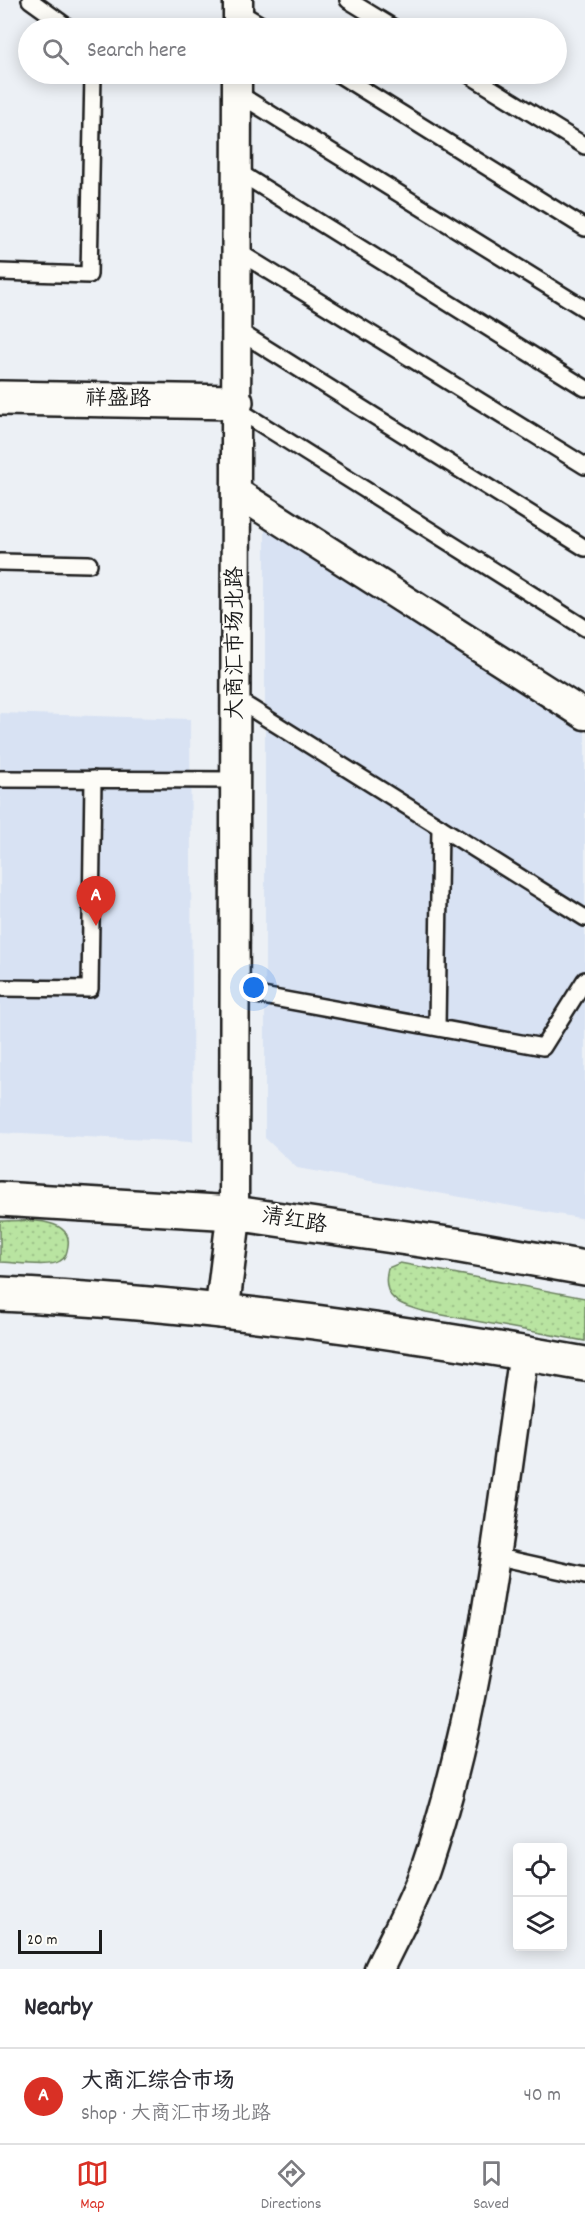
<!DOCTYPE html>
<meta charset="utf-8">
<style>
body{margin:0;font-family:Dekko,"LXGW WenKai TC",sans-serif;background:#f7f7f7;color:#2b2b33}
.controls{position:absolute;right:18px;bottom:18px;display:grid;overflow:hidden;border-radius:6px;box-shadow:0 3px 15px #0003}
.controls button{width:54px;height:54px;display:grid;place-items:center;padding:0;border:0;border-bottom:2px solid #e1e1e2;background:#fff;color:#2b2b33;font:30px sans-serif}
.scale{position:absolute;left:18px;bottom:15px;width:84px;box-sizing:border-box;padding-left:6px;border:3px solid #1c1c1c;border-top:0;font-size:16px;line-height:21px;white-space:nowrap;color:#1c1c1c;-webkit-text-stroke:4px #fdfcf7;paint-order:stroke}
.you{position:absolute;left:254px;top:988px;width:21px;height:21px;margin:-15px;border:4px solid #fff;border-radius:50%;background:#1a73e8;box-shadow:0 0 0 9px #1a73e833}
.badge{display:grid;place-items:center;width:39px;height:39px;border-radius:50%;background:#d93025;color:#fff;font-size:20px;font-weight:700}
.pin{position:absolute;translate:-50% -50px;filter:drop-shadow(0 2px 3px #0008)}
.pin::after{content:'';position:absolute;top:32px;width:21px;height:18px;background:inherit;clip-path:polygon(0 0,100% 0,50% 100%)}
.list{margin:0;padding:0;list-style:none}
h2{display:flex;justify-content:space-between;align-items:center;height:78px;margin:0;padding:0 24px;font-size:26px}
h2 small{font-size:20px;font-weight:400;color:#7c7c81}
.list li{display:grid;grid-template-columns:39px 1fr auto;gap:18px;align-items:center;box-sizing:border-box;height:96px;padding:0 24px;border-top:2px solid #e1e1e2}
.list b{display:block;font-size:22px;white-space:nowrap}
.list p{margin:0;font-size:20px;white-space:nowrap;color:#7c7c81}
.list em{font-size:20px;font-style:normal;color:#7c7c81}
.icon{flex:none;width:33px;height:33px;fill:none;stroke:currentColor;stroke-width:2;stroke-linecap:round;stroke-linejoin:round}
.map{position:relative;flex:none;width:585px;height:1969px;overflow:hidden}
.search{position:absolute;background:#fff;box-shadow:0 3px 15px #0003;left:18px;right:18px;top:18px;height:66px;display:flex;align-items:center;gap:15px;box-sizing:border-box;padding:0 21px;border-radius:33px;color:#7c7c81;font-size:22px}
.sheet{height:174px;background:#fff}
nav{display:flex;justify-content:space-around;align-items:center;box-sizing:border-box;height:84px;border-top:2px solid #e1e1e2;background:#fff;font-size:16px;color:#7c7c81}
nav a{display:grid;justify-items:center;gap:3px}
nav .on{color:#d93025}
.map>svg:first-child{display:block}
</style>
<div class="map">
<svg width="585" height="1969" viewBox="0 0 585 1969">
<defs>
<pattern id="grass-dots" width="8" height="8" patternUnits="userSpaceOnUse" patternTransform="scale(1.5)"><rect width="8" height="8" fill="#b9e4a1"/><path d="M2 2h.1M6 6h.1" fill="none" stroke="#9ec38a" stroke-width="1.8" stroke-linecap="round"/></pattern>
</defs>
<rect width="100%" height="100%" fill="#ecf0f5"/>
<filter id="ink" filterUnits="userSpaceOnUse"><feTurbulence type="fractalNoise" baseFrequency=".0167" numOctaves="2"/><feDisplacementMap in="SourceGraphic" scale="12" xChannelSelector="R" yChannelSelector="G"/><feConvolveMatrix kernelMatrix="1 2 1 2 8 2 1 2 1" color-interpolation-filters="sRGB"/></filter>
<g filter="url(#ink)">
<!-- built -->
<g fill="#d8e2f3">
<polygon points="265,524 585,727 585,1219 297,1168 265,1138"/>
<polygon points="0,713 190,719 193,1142 0,1133"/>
</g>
<!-- grass -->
<g fill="url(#grass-dots)" stroke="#6a805e" stroke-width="1.5">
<path d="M 0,1221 C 19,1221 73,1215 68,1246 C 67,1252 66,1258 60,1261 C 50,1268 13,1262 0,1262 Z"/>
<path d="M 400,1263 L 585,1298 L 585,1341 L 426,1312 C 401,1305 380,1300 388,1268 Z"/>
</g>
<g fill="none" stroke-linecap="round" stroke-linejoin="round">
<!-- service casing -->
<g stroke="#1c1c1c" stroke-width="20">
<g id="service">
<polyline points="30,0 69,28"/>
<polyline points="348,0 394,28"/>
<polyline points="238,11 266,28"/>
<polyline points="338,74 585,228"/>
<polyline points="468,74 585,146"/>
<polyline points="237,93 585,309"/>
<polyline points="237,171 585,388"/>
<polyline points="237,251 585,466"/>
<polyline points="0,272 89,275 93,74"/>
<polyline points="237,330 585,548"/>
<polyline points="237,409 585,628"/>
<polyline points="0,562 89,564"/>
<polyline points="236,699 585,918"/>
<polyline points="0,779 235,780"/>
<polyline points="0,988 90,989 93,779"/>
<polyline points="235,991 543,1047 585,980"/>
<polyline points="437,1027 440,827"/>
<polyline points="494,1556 585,1576"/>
</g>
</g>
<!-- minor casing -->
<g stroke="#1c1c1c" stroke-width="33">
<g id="minor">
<polyline points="238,28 238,0"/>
<polyline points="236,492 585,715"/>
<polyline points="234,1213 237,74"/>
<path d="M 379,1969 C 394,1937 413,1904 425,1870 C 482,1704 498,1527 524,1353"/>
</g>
</g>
<!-- tertiary casing -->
<g stroke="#1c1c1c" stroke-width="38">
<polyline id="tertiary" points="0,398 236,402"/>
</g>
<!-- secondary casing -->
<g stroke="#1c1c1c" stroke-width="38">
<g id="secondary">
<polyline points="0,1199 234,1213 455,1245 585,1268"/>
<path d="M 0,1294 C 196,1303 392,1329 585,1364"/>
<polyline points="222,1311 234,1213"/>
</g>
</g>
<!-- service -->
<use href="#service" stroke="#fdfcf7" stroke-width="15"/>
<!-- minor -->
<use href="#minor" stroke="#fdfcf7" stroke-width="28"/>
<!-- tertiary -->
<use href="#tertiary" stroke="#fdfcf7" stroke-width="33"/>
<!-- secondary -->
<use href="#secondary" stroke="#fdfcf7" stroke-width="33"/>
</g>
</g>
<g text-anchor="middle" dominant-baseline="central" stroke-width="4.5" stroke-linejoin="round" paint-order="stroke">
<!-- street labels -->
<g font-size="22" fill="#1c1c1c" stroke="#fdfcf7">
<text transform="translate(118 400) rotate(1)">祥盛路</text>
<text transform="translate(236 643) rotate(-90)">大商汇市场北路</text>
<text transform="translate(294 1222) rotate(9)">清红路</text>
</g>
</g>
</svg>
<div class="controls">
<button><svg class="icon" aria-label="locate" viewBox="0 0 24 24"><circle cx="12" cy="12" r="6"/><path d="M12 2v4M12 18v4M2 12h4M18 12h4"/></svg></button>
<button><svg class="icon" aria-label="layers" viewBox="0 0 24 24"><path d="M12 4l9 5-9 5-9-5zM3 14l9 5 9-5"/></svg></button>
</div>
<div class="scale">20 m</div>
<div class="you"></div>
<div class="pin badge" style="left:96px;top:926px">A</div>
<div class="search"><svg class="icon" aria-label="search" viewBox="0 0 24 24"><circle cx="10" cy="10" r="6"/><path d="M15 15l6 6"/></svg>Search here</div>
</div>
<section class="sheet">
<h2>Nearby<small></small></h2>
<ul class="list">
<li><span class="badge">A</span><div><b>大商汇综合市场</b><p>Shop · 大商汇市场北路</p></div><em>40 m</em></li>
</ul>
</section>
<nav>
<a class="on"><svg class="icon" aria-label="map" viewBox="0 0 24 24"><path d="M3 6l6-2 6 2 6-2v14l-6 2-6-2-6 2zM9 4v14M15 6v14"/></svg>Map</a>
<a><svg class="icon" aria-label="directions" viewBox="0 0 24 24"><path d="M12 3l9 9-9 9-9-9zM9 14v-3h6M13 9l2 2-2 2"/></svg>Directions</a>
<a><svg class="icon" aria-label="saved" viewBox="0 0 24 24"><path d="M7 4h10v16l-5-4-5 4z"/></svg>Saved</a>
</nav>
